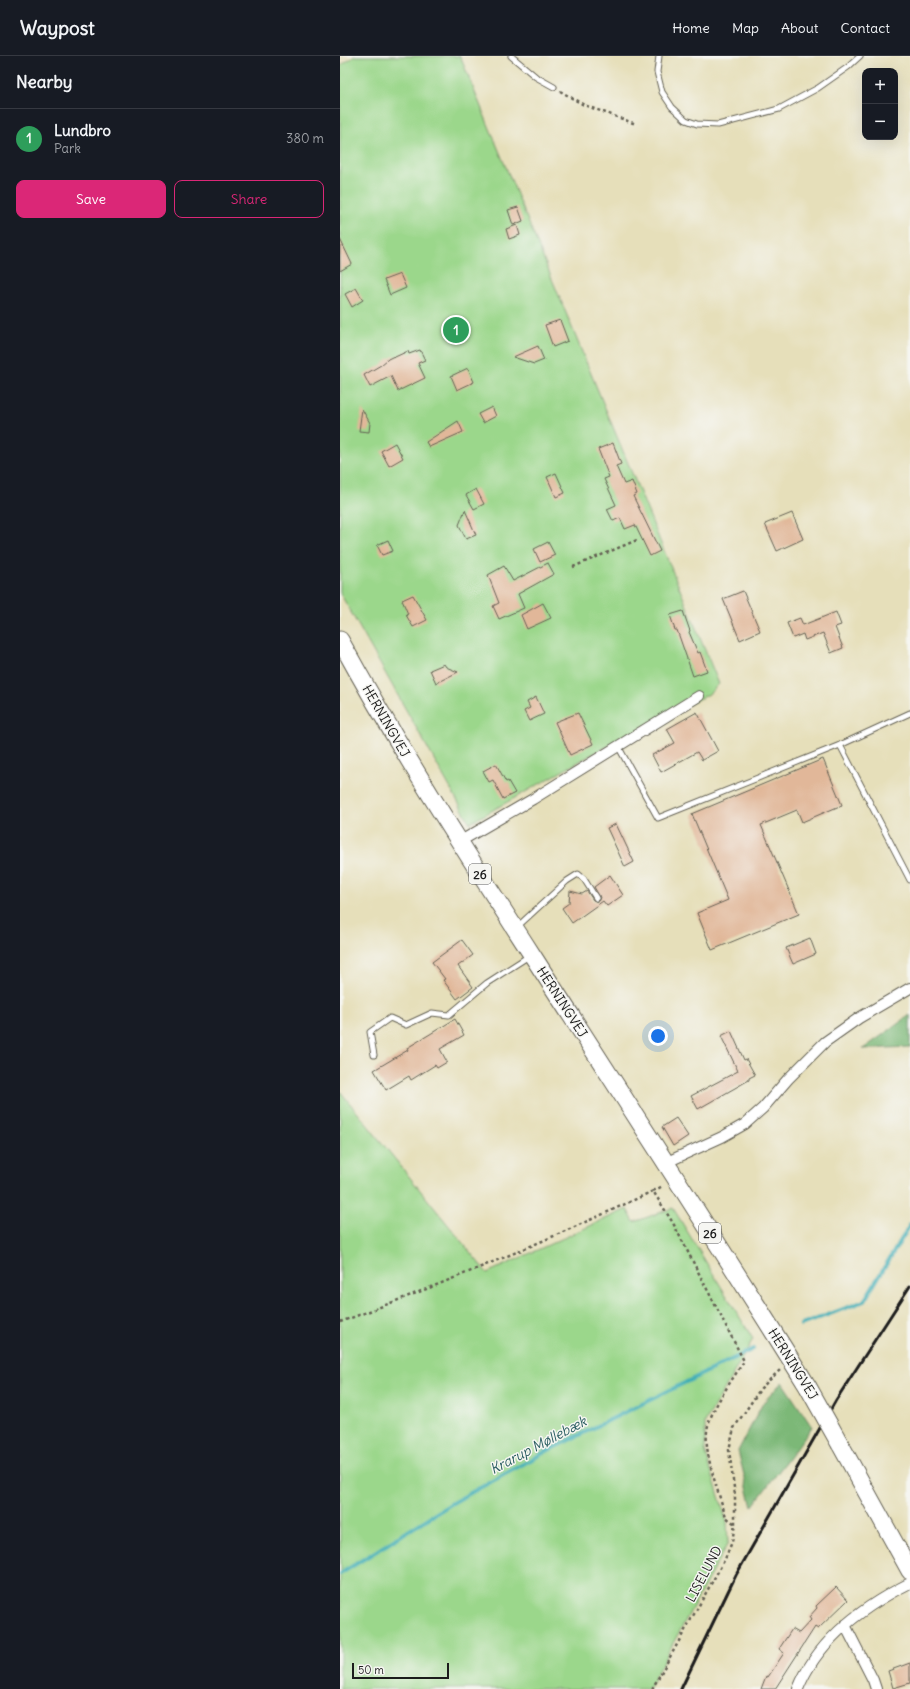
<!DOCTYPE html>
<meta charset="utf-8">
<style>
body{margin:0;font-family:Delius,sans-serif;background:#242831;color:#f1f3f6}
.controls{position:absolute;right:12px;top:12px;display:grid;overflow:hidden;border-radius:8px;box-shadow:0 4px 16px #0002}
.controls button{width:36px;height:36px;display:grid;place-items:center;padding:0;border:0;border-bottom:1px solid #363941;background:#171b24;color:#f1f3f6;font:20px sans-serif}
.scale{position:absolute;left:12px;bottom:10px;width:97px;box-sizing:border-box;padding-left:4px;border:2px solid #1c1c1c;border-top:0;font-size:11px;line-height:14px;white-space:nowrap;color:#1c1c1c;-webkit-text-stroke:3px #f6f6f2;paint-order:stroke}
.you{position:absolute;left:318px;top:980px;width:14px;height:14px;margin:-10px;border:3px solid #fff;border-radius:50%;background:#1a73e8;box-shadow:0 0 0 6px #1a73e833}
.badge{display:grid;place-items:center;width:26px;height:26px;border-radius:50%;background:#db2777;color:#fff;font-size:13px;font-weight:700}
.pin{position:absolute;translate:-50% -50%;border:2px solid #fff;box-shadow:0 1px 4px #0006}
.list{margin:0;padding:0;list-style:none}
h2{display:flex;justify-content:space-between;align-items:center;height:52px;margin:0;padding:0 16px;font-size:17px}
h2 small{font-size:13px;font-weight:400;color:#9ea1a6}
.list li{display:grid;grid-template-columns:26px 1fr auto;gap:12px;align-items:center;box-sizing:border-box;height:60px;padding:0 16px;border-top:1px solid #363941}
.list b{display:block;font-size:15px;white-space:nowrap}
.list p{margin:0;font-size:13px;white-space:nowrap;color:#9ea1a6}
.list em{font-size:13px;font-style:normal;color:#9ea1a6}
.actions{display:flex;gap:8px;padding:12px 16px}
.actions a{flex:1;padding:9px 0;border:1px solid #db2777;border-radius:8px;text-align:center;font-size:14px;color:#db2777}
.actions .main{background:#db2777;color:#fff}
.map{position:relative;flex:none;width:570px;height:1633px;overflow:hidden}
header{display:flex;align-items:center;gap:24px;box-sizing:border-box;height:56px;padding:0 20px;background:#171b24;border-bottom:1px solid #363941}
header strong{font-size:19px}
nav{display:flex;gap:22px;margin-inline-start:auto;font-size:14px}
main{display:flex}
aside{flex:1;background:#171b24}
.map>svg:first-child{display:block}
</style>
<header>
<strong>Waypost</strong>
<nav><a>Home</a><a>Map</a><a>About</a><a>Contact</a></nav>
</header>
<main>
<aside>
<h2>Nearby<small></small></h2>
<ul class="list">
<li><span class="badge" style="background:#2e9e5b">1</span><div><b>Lundbro</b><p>Park</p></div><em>380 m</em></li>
</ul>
<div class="actions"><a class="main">Save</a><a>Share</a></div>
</aside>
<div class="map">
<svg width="570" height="1633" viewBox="0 0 570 1633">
<rect width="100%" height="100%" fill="#f6f6f2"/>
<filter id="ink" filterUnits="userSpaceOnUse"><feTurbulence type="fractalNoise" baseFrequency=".025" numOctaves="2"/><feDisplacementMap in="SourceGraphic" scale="8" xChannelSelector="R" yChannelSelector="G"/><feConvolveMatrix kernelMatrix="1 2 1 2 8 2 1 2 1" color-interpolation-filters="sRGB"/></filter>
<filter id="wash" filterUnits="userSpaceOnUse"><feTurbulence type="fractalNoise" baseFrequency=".012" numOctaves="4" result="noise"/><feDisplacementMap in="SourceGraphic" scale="16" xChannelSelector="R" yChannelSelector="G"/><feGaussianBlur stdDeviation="0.9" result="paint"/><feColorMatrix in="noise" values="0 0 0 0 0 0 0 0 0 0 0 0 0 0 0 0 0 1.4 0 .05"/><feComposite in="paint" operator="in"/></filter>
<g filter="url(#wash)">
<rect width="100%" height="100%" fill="#e6dfba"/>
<!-- green -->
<g fill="#9bd78b" stroke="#5c7a54">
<polygon points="15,0 120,0 379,628 369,638 251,699 130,767 0,537 0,10"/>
<polygon points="0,1035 147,1217 287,1153 294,1166 333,1152 413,1283 365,1367 365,1395 387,1466 388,1487 308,1633 0,1633"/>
</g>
<!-- forest -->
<g fill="#7cb877" stroke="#4c6a4a">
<polygon points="570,959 570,991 523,993"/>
<polygon points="442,1326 472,1371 412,1451 398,1395 423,1347"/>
</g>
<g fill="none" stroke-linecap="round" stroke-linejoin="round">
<!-- stream -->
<g stroke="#3cadb5" stroke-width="4">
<polyline points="461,1269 524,1245 570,1169"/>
<polyline points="0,1518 114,1446 205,1396 413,1293"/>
</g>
</g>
<g id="blocks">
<!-- building -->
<g fill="#e1b799">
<polygon points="178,151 183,165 173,169 168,154"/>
<polygon points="177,169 180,179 169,183 166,173"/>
<polygon points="0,183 12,208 0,215"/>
<polygon points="60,218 66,232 50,239 44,224"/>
<polygon points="16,232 23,244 12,251 5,238"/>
<polygon points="220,264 228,285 213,291 205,269"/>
<polygon points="198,290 204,304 194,308 173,301"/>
<polygon points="80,294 85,304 78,307 85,322 58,335 51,320 30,331 24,319 41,309 48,303 54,300 55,301 68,295 69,298"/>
<polygon points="128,312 134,326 117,334 111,320"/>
<polygon points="152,351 156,360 143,367 138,358"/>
<polygon points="22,353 30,367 29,376 19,375"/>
<polygon points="118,365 123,376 89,391 86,386"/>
<polygon points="55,387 63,402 49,410 41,395"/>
<polygon points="273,387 281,408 276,410 284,428 292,425 297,438 293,440 320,495 310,500 295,469 285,473 280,462 273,465 267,453 276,449 264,423 269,421 258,393"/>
<polygon points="216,417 225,437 216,441 207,421"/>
<polygon points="136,433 144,448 134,453 126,439"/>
<polygon points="125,454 136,479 126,483 119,469"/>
<polygon points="452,457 463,483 437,495 425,468"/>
<polygon points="48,484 53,495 42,499 37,489"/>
<polygon points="208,486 215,499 200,506 194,493"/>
<polygon points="208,507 214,518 178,538 184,552 159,563 153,550 159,547 148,519 164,510 173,525"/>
<polygon points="403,535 420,575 400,584 383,543"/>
<polygon points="73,539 87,564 73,571 66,559 68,558 62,544"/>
<polygon points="203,547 211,562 187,573 181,559"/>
<polygon points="343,555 350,575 349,576 358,597 360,596 367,615 353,620 337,574 335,574 330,559"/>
<polygon points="496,556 501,569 495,571 503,592 491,597 483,577 465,584 463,578 453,582 447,567 460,562 463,569"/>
<polygon points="104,608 106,611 118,616 96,627 90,614"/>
<polygon points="196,641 204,658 189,665 184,655 190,652 187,646"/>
<polygon points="357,656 378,695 362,704 357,696 321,716 312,699 335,687 327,673"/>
<polygon points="238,657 253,688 230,699 215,666"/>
<polygon points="483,703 502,749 462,766 457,754 421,769 459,858 372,894 357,857 388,844 352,758"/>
<polygon points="156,708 166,726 168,725 175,737 163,743 153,724 149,726 143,715"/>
<polygon points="276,768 294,806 285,811 267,772"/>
<polygon points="270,819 283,839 267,850 263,845 232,867 222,852 229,847 230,835 242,838 247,835 253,844 258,846 260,841 254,831"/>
<polygon points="470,882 476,898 453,908 446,892"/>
<polygon points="122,884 133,899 118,910 133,931 117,943 103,924 105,923 92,906"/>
<polygon points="115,963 124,979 100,993 107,1006 97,1012 95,1009 71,1024 69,1020 46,1034 34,1014 68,994 67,992"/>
<polygon points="391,975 404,1004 406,1003 415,1019 409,1022 409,1024 358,1053 351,1040 398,1015 381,980"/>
<polygon points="336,1062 348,1080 333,1090 322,1071"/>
<polygon points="496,1531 508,1544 478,1573 475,1571 435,1633 421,1633 426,1620 428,1621 444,1597 439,1593 452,1573 459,1577 471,1564 469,1561 477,1552 476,1550"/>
<polygon points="570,1607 570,1627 553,1632 548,1615"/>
</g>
</g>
</g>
<g filter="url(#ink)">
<use href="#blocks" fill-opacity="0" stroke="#636053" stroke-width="1"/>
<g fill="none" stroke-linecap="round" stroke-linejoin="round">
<!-- service casing -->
<g stroke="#636053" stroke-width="7">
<g id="service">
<polyline points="171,0 196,21 214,31"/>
<polyline points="319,0 317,16 322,36 332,51 346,64 357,68 378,69 439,53 478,32 508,11 520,0"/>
<polyline points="500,689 570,824"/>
<polyline points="278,690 318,762 500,689 570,657"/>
<polyline points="177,871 227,825 238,818 244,823 256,842"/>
<polyline points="34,999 30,976 50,962 66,969 92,957 109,959 147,927 189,900"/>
</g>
</g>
<!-- minor casing -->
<g stroke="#636053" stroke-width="12">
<g id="minor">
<polyline points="119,786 193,743 359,640"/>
<polyline points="325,1107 382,1081 405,1068 423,1052 448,1023 485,986 519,962 570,932"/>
<polyline points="505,1569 533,1624 536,1633"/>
<path d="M 458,1633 C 478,1583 524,1550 570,1527"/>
</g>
</g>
<!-- primary casing -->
<g stroke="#636053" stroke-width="19">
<g id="primary">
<path d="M 0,584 C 60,694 128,800 196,905 C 287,1047 379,1188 468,1331"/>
<polyline points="500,1388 570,1515"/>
</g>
</g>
<!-- path -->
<g stroke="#636053" stroke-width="2.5" stroke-dasharray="3 3" stroke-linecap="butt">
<polyline points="220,35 244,49 296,68"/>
<polyline points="233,511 297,484"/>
<polyline points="313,1135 323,1130"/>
<path d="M 0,1266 C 106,1227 211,1183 313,1135 L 333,1167 L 404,1305 C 393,1323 369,1355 367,1375 C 364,1400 379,1437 386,1461 L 395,1468"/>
<polyline points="312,1633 385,1503 392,1486 395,1468 395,1439 389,1394 394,1372 421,1332 440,1314"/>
</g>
<!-- service -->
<use href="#service" stroke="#fff" stroke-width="5"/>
<!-- minor -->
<use href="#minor" stroke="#fff" stroke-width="10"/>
<!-- primary -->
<use href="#primary" stroke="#fff" stroke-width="17"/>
<!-- rail -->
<polyline stroke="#1c1c1c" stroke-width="3" points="341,1633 396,1519 496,1344 570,1230"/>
<!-- primary-bridge casing -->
<g stroke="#636053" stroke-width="19" stroke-linecap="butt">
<polyline id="primary-bridge" points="468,1331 500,1388"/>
</g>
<!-- primary-bridge -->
<use href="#primary-bridge" stroke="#fff" stroke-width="17"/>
</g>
</g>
<g text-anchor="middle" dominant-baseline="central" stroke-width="3" stroke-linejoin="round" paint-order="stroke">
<!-- shield labels -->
<g fill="#f6f6f2" stroke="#5d5d5c" stroke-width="1">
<rect x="129" y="808" width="22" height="20" rx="3"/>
<rect x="359" y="1167" width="22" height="20" rx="3"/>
</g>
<g font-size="12" font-weight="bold" fill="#1c1c1c">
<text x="140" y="818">26</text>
<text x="370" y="1177">26</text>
</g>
<!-- street labels -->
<g font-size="13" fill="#1c1c1c" stroke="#f6f6f2">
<text transform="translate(46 665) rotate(60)">HERNINGVEJ</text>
<text transform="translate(222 946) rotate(57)">HERNINGVEJ</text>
<text transform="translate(453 1308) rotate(58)">HERNINGVEJ</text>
<text transform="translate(364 1518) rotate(-62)">LISELUND</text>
</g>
<!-- water labels -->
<g font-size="14" font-style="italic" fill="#2a5d61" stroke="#f6f6f2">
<text transform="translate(198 1389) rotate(-28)">Krarup Møllebæk</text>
</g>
</g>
</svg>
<div class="controls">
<button>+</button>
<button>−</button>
</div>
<div class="scale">50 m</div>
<div class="you"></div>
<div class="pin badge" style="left:116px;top:274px;background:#2e9e5b">1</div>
</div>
</main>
